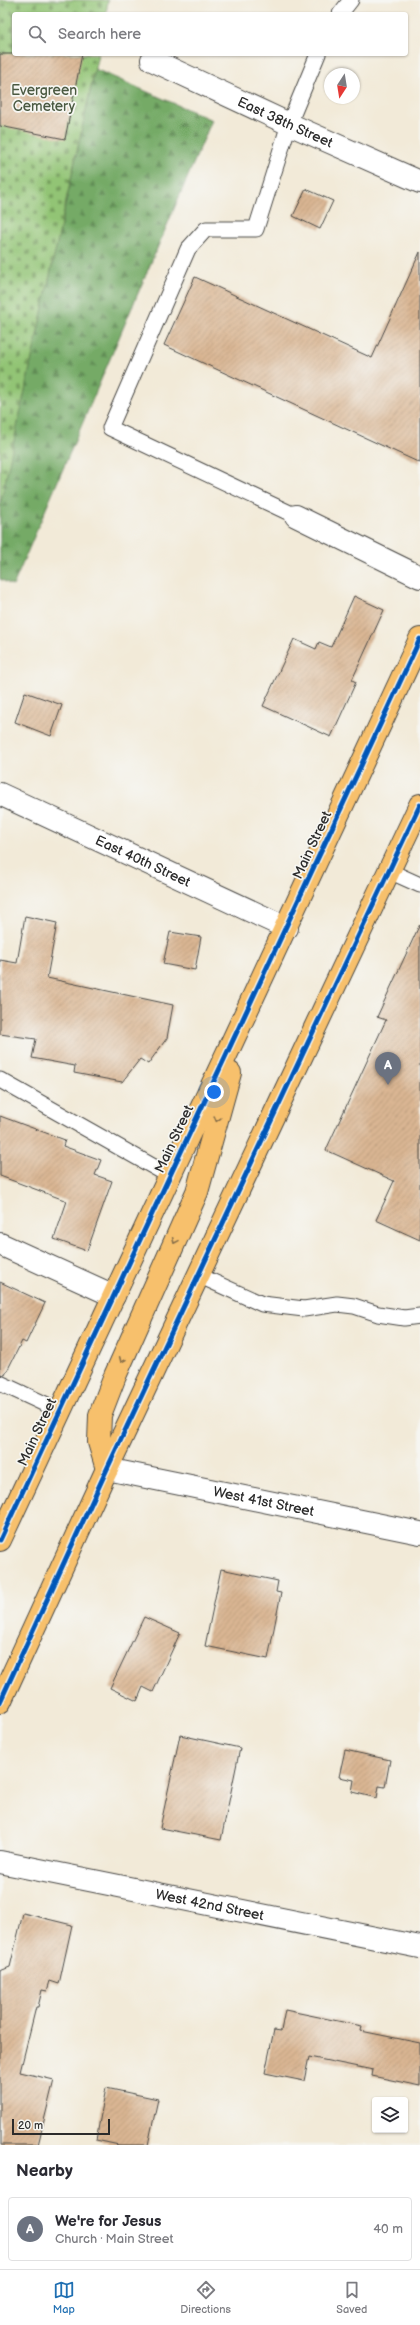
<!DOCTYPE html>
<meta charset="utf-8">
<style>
body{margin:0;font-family:"Balsamiq Sans",sans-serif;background:#f7f7f7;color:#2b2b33}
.controls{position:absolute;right:12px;bottom:12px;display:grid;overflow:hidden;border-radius:4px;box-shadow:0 1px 3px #0004}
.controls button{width:36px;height:36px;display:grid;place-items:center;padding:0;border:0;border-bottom:1px solid #e1e1e2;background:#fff;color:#2b2b33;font:20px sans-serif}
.compass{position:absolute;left:324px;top:68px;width:36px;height:36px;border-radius:50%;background:#fff;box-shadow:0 1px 3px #0004;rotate:192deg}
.scale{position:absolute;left:12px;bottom:10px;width:98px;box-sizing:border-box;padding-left:4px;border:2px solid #2b2b2b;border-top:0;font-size:11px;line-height:14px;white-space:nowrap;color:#2b2b2b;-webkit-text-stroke:3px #f6f6f2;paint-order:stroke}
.you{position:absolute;left:214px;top:1092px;width:14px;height:14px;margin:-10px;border:3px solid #fff;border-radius:50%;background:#1a73e8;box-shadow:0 0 0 6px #1a73e833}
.badge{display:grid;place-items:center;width:26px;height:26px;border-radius:50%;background:#1f6fb2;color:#fff;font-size:13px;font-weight:700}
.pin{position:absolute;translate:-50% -33px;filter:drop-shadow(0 1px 2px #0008)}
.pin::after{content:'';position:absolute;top:21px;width:14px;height:12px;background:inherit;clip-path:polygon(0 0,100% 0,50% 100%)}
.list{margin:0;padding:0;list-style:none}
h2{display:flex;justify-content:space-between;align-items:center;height:52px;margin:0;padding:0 16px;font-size:17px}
h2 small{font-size:13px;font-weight:400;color:#7c7c81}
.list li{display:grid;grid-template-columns:26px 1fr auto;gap:12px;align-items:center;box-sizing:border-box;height:64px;margin:0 8px 8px;padding:0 8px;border:1px solid #e1e1e2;border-radius:4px}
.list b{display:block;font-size:15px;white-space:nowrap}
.list p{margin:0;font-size:13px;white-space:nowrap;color:#7c7c81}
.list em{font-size:13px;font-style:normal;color:#7c7c81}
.icon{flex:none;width:22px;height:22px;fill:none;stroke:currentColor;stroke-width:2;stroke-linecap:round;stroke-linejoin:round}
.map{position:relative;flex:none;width:420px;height:2145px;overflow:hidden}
.search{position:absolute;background:#fff;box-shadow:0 1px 3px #0004;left:12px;right:12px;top:12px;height:44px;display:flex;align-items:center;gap:10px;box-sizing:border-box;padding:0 14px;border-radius:4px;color:#7c7c81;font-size:15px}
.sheet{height:124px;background:#fff}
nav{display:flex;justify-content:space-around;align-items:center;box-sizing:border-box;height:56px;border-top:1px solid #e1e1e2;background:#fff;font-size:11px;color:#7c7c81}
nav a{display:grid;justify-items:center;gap:2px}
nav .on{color:#1f6fb2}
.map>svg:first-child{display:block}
</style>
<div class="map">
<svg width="420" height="2145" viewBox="0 0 420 2145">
<defs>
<pattern id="forest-firs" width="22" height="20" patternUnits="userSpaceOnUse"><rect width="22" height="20" fill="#75aa66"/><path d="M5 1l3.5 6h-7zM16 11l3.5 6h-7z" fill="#608b54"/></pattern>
<pattern id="cemetery-stones" width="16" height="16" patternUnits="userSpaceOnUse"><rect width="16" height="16" fill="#92c474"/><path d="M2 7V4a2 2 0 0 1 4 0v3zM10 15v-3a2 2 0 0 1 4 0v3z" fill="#779f5f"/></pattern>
<pattern id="building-hatch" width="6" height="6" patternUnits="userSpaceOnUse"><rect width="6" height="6" fill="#dab693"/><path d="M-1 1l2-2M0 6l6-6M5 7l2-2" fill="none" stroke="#b19478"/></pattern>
</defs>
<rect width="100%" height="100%" fill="#f6f6f2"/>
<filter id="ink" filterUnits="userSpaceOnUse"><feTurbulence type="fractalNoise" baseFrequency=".025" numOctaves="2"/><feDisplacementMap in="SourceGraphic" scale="8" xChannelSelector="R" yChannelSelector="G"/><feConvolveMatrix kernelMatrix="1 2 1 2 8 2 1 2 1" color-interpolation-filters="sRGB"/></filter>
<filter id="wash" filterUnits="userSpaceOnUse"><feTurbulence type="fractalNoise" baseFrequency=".012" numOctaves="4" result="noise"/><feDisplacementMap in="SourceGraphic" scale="16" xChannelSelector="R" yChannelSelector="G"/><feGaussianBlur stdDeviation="0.9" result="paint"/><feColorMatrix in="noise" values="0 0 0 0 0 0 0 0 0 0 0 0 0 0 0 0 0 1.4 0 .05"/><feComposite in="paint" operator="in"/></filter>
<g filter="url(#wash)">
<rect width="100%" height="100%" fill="#f2ead8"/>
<!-- forest -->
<polygon fill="url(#forest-firs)" stroke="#506a48" points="95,69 212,120 13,586 0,579 0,505"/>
<!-- cemetery -->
<polygon fill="url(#cemetery-stones)" stroke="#5e7850" points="0,0 108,0 106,14 14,14 14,54 98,54 0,505"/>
<g id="blocks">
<!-- building -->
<g fill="url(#building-hatch)">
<polygon points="0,54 82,54 65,139 0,126"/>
<polygon points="306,189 333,201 320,229 293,216"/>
<polygon points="420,252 420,463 164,345 195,277 372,358"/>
<polygon points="354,596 384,610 352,680 356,682 331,737 263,706 294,639 316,649 319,642 331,647"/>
<polygon points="25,692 62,705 51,736 15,722"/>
<polygon points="25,916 57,923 47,978 173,1005 167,1038 148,1064 140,1059 122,1082 74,1073 75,1066 32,1058 36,1039 0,1034 0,960 17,963"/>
<polygon points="420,924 420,1240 376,1220 394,1181 326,1150 386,1020 377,1017"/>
<polygon points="170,932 201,937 195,970 163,964"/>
<polygon points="0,1116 65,1140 63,1146 101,1160 95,1175 112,1181 87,1251 54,1239 67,1201 0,1176"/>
<polygon points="0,1282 45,1303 26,1343 22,1341 5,1375 0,1374"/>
<polygon points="221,1569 278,1581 276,1592 281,1593 268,1659 205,1646"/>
<polygon points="144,1617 180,1633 153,1692 143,1687 137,1701 110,1688"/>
<polygon points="180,1735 240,1748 221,1840 160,1828"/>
<polygon points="345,1750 390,1760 385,1787 379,1786 377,1798 352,1792 354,1780 339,1777"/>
<polygon points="23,1913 72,1925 59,1984 50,1981 47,1991 42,1990 38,2007 36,2007 20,2072 54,2080 38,2145 0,2145 0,1971 10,1967"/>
<polygon points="285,2010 362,2026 361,2031 420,2043 420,2086 372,2076 373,2070 309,2057 304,2081 265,2073 274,2030 281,2031"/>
<polygon points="106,2088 158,2099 148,2145 119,2145 96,2140"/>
</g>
</g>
</g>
<g filter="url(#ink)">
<use href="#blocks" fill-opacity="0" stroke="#494845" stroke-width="1"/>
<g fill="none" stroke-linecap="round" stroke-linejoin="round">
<!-- lane casing -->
<g stroke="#494845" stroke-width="17">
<g id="lane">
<polyline points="340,14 351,0"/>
<polyline points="296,516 110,428 188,249 206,229 256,229 289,124 318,54"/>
<polyline points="389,871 420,885"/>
<polyline points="0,1080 170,1176"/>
<polyline points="198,1275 262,1304 304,1309 337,1304 354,1306 378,1314 404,1318 420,1316"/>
<polyline points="0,1383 60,1411"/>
</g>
</g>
<!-- street casing -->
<g stroke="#494845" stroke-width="24">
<g id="street">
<path id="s1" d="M 152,60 L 289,124 L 420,182"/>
<polyline points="296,516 420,577"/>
<path id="s2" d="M 0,794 L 287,928"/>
<polyline points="0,1244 114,1296"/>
<path id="s3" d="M 107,1469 L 420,1533"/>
<path id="s4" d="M 0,1862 L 420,1947"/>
</g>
</g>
<!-- primary casing -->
<g stroke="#494845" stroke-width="24">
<g id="primary">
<polyline points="107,1469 99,1442 100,1415 115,1376 197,1192 230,1073"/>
<polyline points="0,1540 420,639"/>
<polyline points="0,1702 107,1469 420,805"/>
</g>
</g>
<!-- lane -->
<use href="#lane" stroke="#fff" stroke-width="15"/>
<!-- street -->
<use href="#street" stroke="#fff" stroke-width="22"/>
<!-- primary -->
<use href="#primary" stroke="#f7c06c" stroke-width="22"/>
<!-- cycleway casing -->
<g stroke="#f6f6f2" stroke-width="8">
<g id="cycleway">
<polyline points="0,1540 420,639"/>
<polyline points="0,1702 107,1469 420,805"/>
</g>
</g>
<!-- cycleway -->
<use href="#cycleway" stroke="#0057b8" stroke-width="5"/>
</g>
<!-- one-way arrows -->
<defs><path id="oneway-chevron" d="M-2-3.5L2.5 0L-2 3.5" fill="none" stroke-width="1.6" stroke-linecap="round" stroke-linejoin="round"/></defs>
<g stroke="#876e48">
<use href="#oneway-chevron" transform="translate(217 1119) rotate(106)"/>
<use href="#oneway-chevron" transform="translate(175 1241) rotate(114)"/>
<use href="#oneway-chevron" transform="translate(122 1360) rotate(114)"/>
</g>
</g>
<g text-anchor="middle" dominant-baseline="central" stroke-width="3.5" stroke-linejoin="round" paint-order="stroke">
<!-- park labels -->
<g font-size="14" fill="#4a5941" stroke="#f6f6f2">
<text x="44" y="90">Evergreen<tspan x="44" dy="16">Cemetery</tspan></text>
</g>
<!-- street labels -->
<g font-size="14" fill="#2b2b2b" stroke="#f6f6f2">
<text stroke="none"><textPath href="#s1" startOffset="147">East 38th Street</textPath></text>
<text transform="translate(312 845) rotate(-65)">Main Street</text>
<text stroke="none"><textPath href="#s2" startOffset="158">East 40th Street</textPath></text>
<text transform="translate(174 1139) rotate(-65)">Main Street</text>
<text transform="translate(37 1432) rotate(-65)">Main Street</text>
<text stroke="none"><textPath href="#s3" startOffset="160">West 41st Street</textPath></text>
<text stroke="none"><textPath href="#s4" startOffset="214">West 42nd Street</textPath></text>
</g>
</g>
</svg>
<div class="controls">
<button><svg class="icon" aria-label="layers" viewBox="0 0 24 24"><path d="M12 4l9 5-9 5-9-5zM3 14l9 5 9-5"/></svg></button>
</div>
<svg class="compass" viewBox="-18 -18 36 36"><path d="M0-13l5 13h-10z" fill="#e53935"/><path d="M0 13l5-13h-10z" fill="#7c7c81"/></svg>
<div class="scale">20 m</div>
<div class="you"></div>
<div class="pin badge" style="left:388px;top:1085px;background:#6b7280">A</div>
<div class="search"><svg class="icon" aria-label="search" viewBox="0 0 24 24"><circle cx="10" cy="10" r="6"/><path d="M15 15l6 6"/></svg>Search here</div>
</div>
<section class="sheet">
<h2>Nearby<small></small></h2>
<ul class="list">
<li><span class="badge" style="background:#6b7280">A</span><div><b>We're for Jesus</b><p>Church · Main Street</p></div><em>40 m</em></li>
</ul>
</section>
<nav>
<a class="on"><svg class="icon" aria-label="map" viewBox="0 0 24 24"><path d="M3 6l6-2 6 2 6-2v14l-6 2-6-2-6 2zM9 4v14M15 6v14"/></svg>Map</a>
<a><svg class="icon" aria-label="directions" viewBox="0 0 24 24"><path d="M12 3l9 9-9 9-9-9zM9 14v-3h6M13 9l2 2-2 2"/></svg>Directions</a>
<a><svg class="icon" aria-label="saved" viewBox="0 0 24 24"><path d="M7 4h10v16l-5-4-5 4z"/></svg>Saved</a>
</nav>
